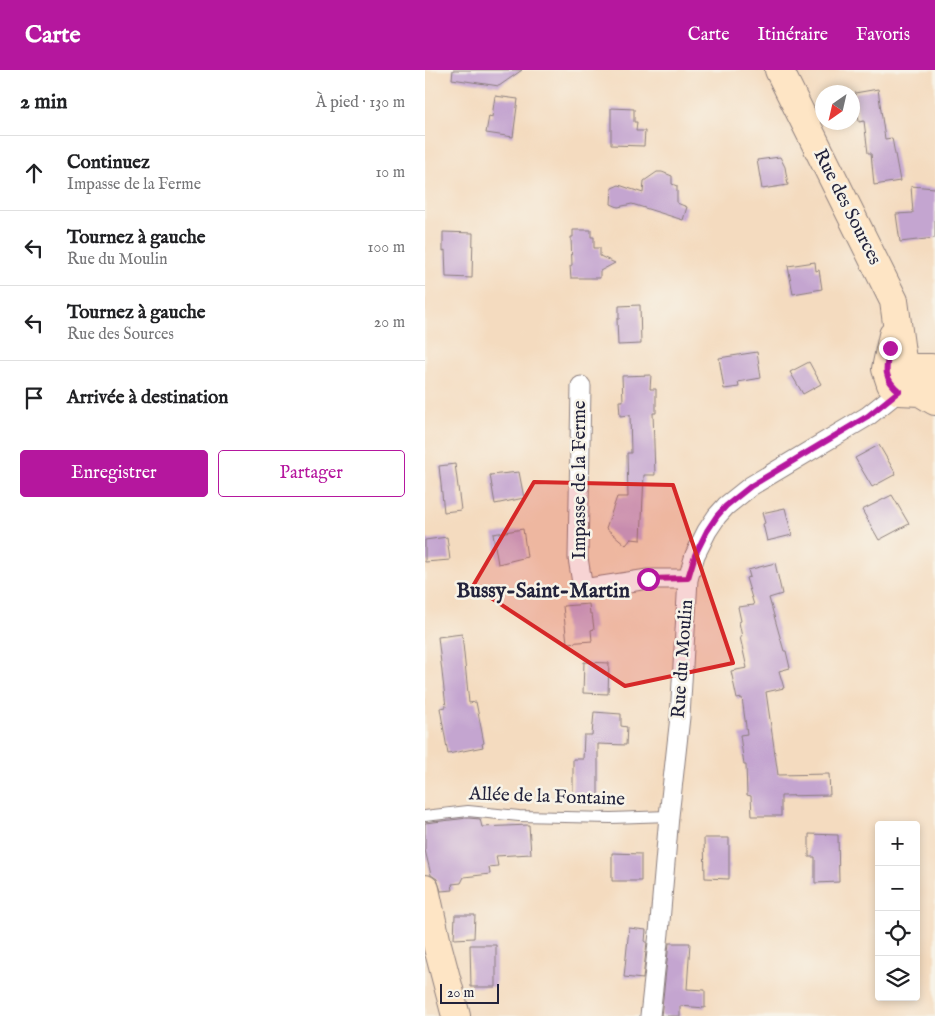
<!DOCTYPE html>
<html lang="fr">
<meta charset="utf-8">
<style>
body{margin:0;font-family:"IM FELL English",serif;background:#f2f2f2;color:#202124}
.controls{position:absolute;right:15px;bottom:15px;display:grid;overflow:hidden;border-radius:5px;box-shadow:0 2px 8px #0003}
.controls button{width:45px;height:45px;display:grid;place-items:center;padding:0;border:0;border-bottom:1px solid #e0e0e0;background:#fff;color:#202124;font:25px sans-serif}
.compass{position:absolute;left:390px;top:15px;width:45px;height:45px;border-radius:50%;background:#fff;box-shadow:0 2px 8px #0003;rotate:214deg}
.scale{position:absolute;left:15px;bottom:12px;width:59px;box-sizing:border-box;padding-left:5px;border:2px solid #22223b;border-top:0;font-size:14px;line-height:18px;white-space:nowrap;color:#22223b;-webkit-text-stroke:4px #f7f3e8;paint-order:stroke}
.stop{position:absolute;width:15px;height:15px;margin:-11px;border:4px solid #b5179e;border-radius:50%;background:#fff}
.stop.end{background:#b5179e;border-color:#fff;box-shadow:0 1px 5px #0008}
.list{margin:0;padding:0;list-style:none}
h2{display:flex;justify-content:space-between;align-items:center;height:65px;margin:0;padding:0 20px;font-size:21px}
h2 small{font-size:16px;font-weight:400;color:#757577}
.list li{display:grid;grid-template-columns:32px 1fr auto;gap:15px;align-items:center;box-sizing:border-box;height:75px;padding:0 20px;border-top:1px solid #e0e0e0}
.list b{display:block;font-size:19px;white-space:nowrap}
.list p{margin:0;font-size:16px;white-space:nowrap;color:#757577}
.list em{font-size:16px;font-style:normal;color:#757577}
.actions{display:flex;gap:10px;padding:15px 20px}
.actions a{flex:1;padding:11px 0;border:1px solid #b5179e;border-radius:5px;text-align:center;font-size:18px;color:#b5179e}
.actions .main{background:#b5179e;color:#fff}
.icon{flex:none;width:28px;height:28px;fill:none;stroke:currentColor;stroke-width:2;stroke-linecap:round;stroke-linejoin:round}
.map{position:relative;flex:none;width:510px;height:946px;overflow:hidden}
header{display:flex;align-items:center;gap:30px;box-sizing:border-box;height:70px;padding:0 25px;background:#b5179e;color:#fff}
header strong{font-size:24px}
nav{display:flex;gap:28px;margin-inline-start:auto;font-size:18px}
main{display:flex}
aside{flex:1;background:#fff}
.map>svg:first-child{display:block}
</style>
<header>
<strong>Carte</strong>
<nav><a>Carte</a><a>Itinéraire</a><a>Favoris</a></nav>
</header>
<main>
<aside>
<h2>2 min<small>À pied · 130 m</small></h2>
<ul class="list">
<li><svg class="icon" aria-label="ahead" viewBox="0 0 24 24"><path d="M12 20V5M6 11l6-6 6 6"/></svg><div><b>Continuez</b><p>Impasse de la Ferme</p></div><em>10 m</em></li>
<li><svg class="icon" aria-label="left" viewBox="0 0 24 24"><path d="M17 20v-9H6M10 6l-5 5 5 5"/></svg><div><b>Tournez à gauche</b><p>Rue du Moulin</p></div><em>100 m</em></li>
<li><svg class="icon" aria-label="left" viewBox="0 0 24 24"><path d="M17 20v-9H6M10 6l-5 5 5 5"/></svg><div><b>Tournez à gauche</b><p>Rue des Sources</p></div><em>20 m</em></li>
<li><svg class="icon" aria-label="arrive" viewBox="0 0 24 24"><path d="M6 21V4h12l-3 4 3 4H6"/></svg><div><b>Arrivée à destination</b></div></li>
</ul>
<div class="actions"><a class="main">Enregistrer</a><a>Partager</a></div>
</aside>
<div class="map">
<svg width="510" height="946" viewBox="0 0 510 946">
<rect width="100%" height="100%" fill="#f7f3e8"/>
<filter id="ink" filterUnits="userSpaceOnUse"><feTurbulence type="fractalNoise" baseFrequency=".02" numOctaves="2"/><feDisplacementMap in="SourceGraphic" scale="10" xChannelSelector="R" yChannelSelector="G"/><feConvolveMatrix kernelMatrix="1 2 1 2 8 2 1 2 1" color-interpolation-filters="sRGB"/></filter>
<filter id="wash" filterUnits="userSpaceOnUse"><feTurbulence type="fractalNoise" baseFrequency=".0096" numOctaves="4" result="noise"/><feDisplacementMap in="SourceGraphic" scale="20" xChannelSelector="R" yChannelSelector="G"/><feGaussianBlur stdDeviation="1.12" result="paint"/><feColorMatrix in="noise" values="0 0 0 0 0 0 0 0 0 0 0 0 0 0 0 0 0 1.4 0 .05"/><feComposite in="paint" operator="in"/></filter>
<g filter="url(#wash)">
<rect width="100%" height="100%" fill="#f4dbbf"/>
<g id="blocks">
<!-- building -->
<g fill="#c4a5d0">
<polygon points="28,0 97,0 74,16 27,9"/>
<polygon points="453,19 460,69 467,68 475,111 449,115 446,83 443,83 439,51 434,52 430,23"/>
<polygon points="70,26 93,29 88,67 61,63 64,46 67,47"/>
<polygon points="186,38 209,39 209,52 212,52 211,61 220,61 219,76 186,75"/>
<polygon points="355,87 360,97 363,115 337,119 332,90"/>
<polygon points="232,102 237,102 247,106 247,114 252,116 252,133 262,137 258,150 207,134 193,137 186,134 187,118 194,115 218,123 219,111"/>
<polygon points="486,116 510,118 510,168 475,172 471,144 488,143"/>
<polygon points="148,160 166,160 166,167 169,167 169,178 175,178 175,186 190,193 175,201 175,208 146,208 145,196 147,195 146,167 148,167"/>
<polygon points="18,162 48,163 47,208 21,207 20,180 18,181"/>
<polygon points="390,192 391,201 394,200 397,219 368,224 363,196"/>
<polygon points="215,235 216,274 193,275 192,249 194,249 194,236"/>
<polygon points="332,282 336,308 313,312 314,317 299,319 294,288"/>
<polygon points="384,292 396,314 378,324 365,302"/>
<polygon points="226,305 225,319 231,319 231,343 228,343 230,405 219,405 216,470 206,469 201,475 181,458 192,427 203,427 202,383 206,383 205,345 195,346 194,331 198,331 197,306"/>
<polygon points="454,375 471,404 447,417 430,388"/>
<polygon points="30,394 36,440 19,442 14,396"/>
<polygon points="94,402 99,428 70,434 65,405"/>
<polygon points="467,425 484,454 454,470 437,440"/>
<polygon points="360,438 367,465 342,471 338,454 340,453 337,443"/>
<polygon points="98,459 102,487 73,494 68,464"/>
<polygon points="22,467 25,490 0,492 0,470"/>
<polygon points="350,493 357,524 344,528 359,581 361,581 365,598 354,601 359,618 341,622 353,705 404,704 405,725 356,726 356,746 327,746 326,726 322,725 321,695 319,695 315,665 322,664 317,628 312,629 306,601 322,598 315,567 317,567 314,552 316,551 313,537 329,535 321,508 325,507 323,500"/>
<polygon points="164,534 165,544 167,544 169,559 166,560 167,571 142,573 138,536"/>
<polygon points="37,564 44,633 51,632 59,673 57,674 58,677 23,684 15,638 21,637 13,567"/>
<polygon points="159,592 184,593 183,624 158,623"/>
<polygon points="169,642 196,644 196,656 202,657 201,675 173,674 173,727 148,726 148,689 158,689 159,665 167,665"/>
<polygon points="43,748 55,749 57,757 104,755 106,784 71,786 73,796 64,797 65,804 39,807 36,813 27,814 28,820 16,821 12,809 6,805 0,780 0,753"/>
<polygon points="384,764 413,765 414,812 390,813 390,787 384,787"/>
<polygon points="279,768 304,768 304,809 280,808"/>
<polygon points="187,783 216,784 216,811 187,811"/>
<polygon points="30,845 50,845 49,868 29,869"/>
<polygon points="204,858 221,860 220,872 222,872 218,909 199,907"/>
<polygon points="244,873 265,873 262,919 280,920 280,938 255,936 255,946 236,946"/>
<polygon points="45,875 71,875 71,917 46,917"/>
</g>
</g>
</g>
<g filter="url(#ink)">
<use href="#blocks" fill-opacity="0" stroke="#8b7e7d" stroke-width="1"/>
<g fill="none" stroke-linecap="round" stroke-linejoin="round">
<!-- lane casing -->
<g stroke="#8b7e7d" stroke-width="12">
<polyline id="lane" points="0,746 43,741 94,746 186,748 244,746"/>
</g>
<!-- street casing -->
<g stroke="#8b7e7d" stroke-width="21">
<g id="street">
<polyline points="156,316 153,488 158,519 223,509 263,509"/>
<polyline points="225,946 234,863 244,746 255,647 263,509 270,485 282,461 292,446 301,436 326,416 443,346 483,314"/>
</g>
</g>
<!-- secondary casing -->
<g stroke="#8b7e7d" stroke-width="30">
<g id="secondary">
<polyline points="354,0 469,231 477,290 485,298 506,298 510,306"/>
<polyline points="468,265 461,299 466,314 474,321 495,322 510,331"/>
<polyline points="0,819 12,874 31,946"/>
</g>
</g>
<!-- lane -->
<use href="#lane" stroke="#fff" stroke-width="10"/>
<!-- street -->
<use href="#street" stroke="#fff" stroke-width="19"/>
<!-- secondary -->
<use href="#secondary" stroke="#fee5c5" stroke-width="28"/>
</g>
</g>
<g fill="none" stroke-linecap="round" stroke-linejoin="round" filter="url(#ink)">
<!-- route -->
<path stroke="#b5179e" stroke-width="6" d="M 223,509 L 263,508 L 270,485 L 282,461 L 292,446 L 301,436 L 326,416 L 443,346 L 474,321 C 457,307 461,297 465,278"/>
</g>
<!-- marked area -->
<path fill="#d62828" fill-opacity="0.2" stroke="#d62828" stroke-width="4" stroke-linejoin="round" d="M 109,412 L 248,415 L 308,593 L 200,616 L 48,516 Z"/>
<g text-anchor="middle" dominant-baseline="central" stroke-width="5" stroke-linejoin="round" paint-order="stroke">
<!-- street labels -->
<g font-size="19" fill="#22223b" stroke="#f7f3e8">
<text transform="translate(422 137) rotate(63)">Rue des Sources</text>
<text transform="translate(155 410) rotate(-90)">Impasse de la Ferme</text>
<text transform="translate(258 589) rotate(-86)">Rue du Moulin</text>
<text transform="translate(122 727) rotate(2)">Allée de la Fontaine</text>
</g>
<!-- quarter labels -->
<g font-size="21" font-weight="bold" fill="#22223b" stroke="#f7f3e8">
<text x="118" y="521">Bussy-Saint-Martin</text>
</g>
</g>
</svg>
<div class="controls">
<button>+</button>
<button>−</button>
<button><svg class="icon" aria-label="locate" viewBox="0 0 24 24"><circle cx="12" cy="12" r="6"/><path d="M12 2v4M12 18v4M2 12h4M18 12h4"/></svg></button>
<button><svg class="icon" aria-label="layers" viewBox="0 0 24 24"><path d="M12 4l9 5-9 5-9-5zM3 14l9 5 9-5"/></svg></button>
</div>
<svg class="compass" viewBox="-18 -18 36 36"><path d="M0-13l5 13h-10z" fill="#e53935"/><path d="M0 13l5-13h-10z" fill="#757577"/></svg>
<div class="scale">20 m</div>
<div class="stop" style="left:223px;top:509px"></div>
<div class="stop end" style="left:465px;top:278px"></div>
</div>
</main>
